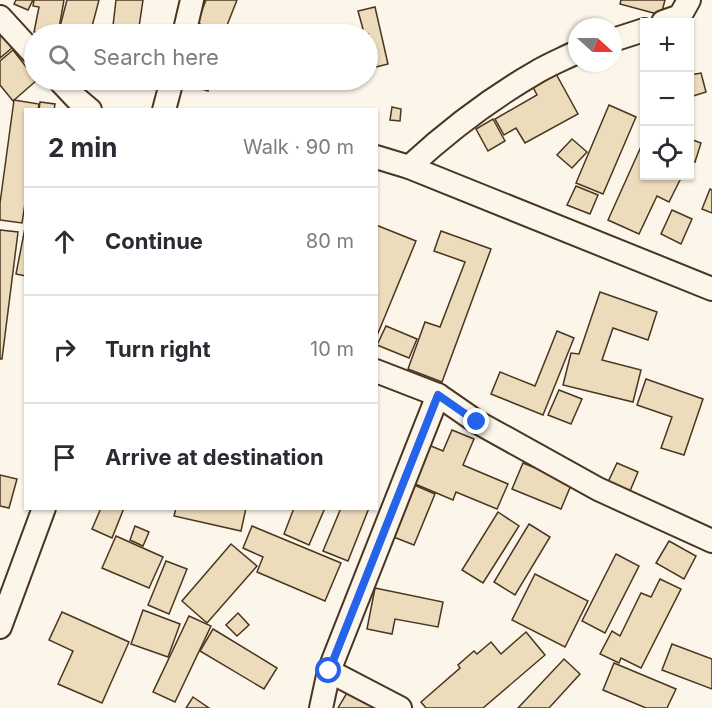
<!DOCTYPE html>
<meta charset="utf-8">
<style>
:root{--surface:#fff;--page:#f7f7f7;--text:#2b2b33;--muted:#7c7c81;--line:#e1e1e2}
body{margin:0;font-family:Inter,sans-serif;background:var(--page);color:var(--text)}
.controls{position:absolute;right:18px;top:18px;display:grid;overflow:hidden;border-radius:0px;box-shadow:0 2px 4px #0004}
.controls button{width:54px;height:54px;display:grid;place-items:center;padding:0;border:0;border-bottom:2px solid var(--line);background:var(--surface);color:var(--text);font:30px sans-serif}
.compass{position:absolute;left:568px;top:18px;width:54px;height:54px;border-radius:50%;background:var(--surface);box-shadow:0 2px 4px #0004;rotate:111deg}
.stop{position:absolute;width:18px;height:18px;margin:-14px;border:4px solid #2563eb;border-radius:50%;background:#fff}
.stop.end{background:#2563eb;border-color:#fff;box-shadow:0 2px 6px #0008}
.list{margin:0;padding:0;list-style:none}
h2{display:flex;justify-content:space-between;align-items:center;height:78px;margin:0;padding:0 24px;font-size:26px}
h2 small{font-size:20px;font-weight:400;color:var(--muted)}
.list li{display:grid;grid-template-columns:39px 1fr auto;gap:18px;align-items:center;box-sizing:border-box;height:108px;padding:0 24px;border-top:2px solid var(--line)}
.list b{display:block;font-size:22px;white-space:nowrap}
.list em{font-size:20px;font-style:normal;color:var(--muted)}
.icon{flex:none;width:33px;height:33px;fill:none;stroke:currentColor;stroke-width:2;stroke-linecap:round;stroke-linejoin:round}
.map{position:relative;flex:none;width:712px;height:708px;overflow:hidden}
.search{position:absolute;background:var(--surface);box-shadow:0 2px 4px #0004;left:24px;top:24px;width:354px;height:66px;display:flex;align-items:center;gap:15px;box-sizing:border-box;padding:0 21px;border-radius:33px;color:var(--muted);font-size:22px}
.panel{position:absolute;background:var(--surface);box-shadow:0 2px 4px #0004;left:24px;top:108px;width:354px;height:402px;border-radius:0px}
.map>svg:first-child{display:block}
</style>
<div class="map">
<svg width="712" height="708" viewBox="0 0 712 708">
<rect width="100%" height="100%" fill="#fbf6e9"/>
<!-- building -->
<g fill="#ecdcbc" stroke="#4a3520" stroke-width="1.5">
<path d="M16 0H33L28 10 14 4Z"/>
<path d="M34 0H64L58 34 34 32 39 7 33 6Z"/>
<path d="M67 0H99L90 34H58Z"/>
<path d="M116 0H143L138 34H112Z"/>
<path d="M206 0H237L224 33 197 23Z"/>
<path d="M621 0H665L661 15 620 4Z"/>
<path d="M375 7 388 64 372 68 368 50V34H356L355 31 363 29 358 11Z"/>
<path d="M2 35 12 48 0 58V36Z"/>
<path d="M13 50 34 77V80H37L13 101 0 85V61Z"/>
<path d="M555 72 578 114 525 143 516 128 504 135 495 119 537 95 532 85Z"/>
<path d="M701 73 706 92 690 97V75Z"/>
<path d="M187 80H211L208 91 186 84Z"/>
<path d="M14 100 39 104 38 110H26V197L22 223 0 220V203Z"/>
<path d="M40 102 55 104 54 110H39Z"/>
<path d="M609 105 636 117 603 194 576 183Z"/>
<path d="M392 107 401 109 400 121 390 120Z"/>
<path d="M493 119 505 141 488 151 476 129Z"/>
<path d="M572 139 587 152 572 168 557 155Z"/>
<path d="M690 139 701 143 695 162 690 160Z"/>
<path d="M644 140V176H682L669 202 657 196 639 234 608 220Z"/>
<path d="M576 186 598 195 590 214 567 205Z"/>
<path d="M710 189 712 190V213L702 209Z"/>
<path d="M672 210 692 219 681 244 661 234Z"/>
<path d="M376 225 416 241 376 338Z"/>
<path d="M25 228H26V276L16 274Z"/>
<path d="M0 230 18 232 2 359H0Z"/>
<path d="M441 231 491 249 442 382 408 369 425 322 440 327 465 262 434 251Z"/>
<path d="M600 292 657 312 648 340 613 328 602 360 641 370 633 402 563 385 571 353 579 354Z"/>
<path d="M386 326 417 339 409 358 377 345Z"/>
<path d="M557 331 574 338 543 415 491 394 500 372 535 386Z"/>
<path d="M646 379 703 399 684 455 661 448 672 417 637 405Z"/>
<path d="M559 390 582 399 571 424 548 415Z"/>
<path d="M452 430 474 439 463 465 508 484 497 509 456 492 453 500 408 481 424 443 443 451Z"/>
<path d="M523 463 572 483 561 509 512 489Z"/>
<path d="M617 463 638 472 630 491 608 482Z"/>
<path d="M0 475 17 479 9 508 0 506Z"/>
<path d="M412 484 435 494 414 545 391 536Z"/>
<path d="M101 508H124L112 538 92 529Z"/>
<path d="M176 508H246L241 531 174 516Z"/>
<path d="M294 508H325L309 545 284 534Z"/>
<path d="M341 508H369L348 561 323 551Z"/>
<path d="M498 512 519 526 483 583 462 570Z"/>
<path d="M529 524 550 537 515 595 494 582Z"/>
<path d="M135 526 149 532 143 546 130 540Z"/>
<path d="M252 526 341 563 325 601 257 572 263 557 243 548Z"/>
<path d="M116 536 163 557 149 588 102 568Z"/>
<path d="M669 541 696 556 684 579 656 563Z"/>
<path d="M231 544 257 566 207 623 182 601Z"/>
<path d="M616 554 639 566 605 633 582 621Z"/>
<path d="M166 561 187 569 169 614 148 605Z"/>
<path d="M535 574 588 601 565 647 512 620Z"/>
<path d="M660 579 681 589 641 668 621 658 619 663 600 654 612 631 620 636 641 593 651 597Z"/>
<path d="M375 588 443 602 438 627 395 619 392 634 367 629Z"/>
<path d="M143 610 180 624 168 657 131 644Z"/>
<path d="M62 612 129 642 102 703 58 684 73 651 49 640Z"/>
<path d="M238 613 249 625 237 636 226 625Z"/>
<path d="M189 616 211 626 175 702 153 692Z"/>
<path d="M213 629 277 668 264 689 200 651Z"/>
<path d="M526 632 545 655 483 708H426L421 702 460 668 458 665 474 651 477 654 491 642 501 654Z"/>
<path d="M672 644 712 659V689L662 670Z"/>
<path d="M564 659 580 674 549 708H518Z"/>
<path d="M614 663 676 689 667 708H646L603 690Z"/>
<path d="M348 691 377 708H338Z"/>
<path d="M193 697 209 708H186Z"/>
</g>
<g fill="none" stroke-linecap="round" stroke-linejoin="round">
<!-- minor casing -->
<g stroke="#4a3520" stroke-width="26">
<g id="minor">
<path d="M0 17 34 54"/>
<path d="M663 22 680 16 689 0"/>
<path d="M184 34 192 0"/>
<path d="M613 40 644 30"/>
<path d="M59 80 77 99 90 110"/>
<path d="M164 110 172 80"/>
<path d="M376 157 409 167 712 289"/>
<path d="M409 167C447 132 490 99 535 73 548 65 563 59 577 52"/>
<path d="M376 371 438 395 477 422 598 489 712 541"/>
<path d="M0 627 44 508"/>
<path d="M329 671 400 708"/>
<path d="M321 708 329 671 438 395"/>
</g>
</g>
<!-- minor -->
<use href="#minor" stroke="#fbf6e9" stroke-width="22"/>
</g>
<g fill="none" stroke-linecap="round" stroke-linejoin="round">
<!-- route -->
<path stroke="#2563eb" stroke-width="8" d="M329 671 438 395 477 422"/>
</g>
</svg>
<div class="controls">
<button>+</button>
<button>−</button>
<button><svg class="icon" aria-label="locate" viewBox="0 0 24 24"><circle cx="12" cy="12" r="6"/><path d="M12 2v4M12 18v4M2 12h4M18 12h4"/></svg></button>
</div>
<svg class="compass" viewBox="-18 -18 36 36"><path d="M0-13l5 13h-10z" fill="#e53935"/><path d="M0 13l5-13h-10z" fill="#7c7c81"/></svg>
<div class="stop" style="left:329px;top:671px"></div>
<div class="stop end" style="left:477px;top:422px"></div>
<div class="search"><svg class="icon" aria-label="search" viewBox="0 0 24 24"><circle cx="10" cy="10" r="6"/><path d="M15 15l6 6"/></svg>Search here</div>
<section class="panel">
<h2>2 min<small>Walk · 90 m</small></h2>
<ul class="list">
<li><svg class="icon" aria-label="ahead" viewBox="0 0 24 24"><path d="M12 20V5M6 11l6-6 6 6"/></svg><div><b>Continue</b></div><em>80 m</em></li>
<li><svg class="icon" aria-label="right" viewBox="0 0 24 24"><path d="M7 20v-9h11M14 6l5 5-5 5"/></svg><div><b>Turn right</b></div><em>10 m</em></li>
<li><svg class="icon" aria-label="arrive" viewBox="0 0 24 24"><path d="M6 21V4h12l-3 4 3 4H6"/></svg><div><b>Arrive at destination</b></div></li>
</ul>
</section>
</div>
